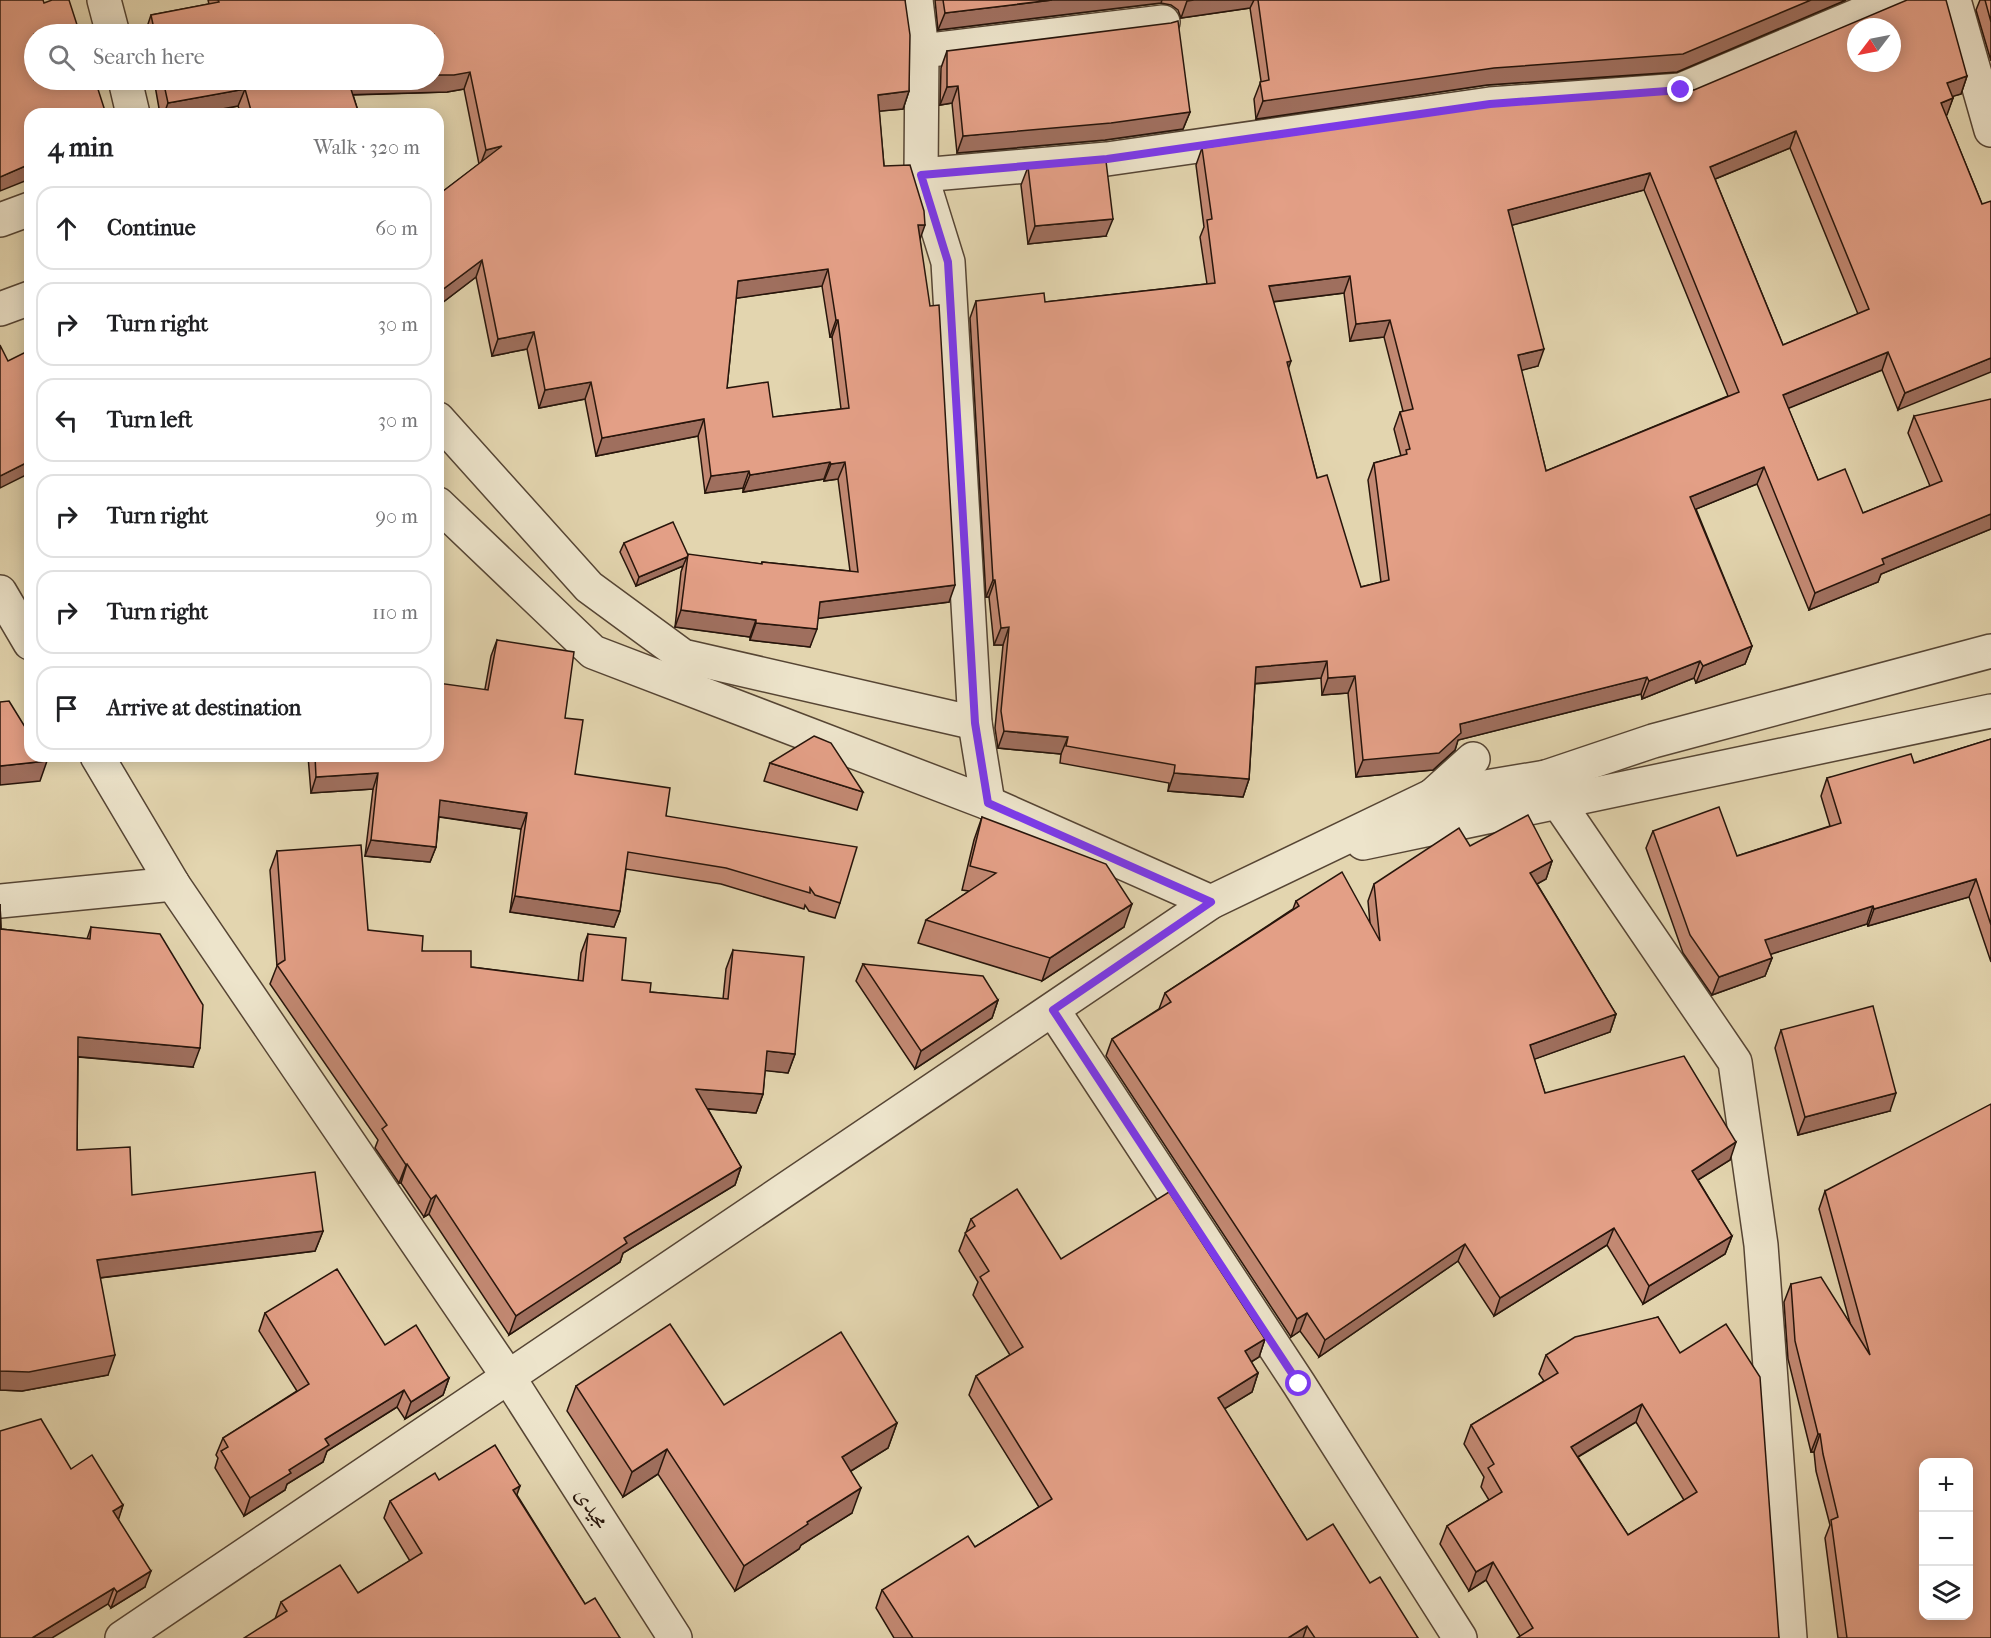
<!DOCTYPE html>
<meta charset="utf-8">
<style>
:root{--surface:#fff;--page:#f2f2f2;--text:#202124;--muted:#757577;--line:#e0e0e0}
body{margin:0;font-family:"IM FELL French Canon",Amiri,serif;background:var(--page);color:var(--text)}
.controls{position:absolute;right:18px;bottom:18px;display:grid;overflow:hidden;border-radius:12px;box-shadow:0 3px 15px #0003}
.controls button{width:54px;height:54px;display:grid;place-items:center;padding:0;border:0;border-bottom:2px solid var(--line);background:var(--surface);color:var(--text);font:30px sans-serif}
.compass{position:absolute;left:1847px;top:18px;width:54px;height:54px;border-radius:50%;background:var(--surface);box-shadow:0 3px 15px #0003;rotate:238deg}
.stop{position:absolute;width:18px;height:18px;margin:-14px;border:4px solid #7c3aed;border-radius:50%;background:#fff}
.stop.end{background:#7c3aed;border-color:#fff;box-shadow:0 2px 6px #0008}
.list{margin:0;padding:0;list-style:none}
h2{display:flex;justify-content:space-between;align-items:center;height:78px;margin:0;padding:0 24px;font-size:26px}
h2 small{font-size:20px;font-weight:400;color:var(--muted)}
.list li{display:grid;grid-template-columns:39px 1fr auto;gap:18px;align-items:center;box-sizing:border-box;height:84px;margin:0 12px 12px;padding:0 12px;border:2px solid var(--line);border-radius:18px}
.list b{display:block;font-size:22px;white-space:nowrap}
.list em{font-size:20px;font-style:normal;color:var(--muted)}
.icon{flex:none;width:33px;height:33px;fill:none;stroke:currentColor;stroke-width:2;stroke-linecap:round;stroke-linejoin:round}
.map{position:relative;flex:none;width:1991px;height:1638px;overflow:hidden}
.search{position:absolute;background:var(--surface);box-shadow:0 3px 15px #0003;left:24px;top:24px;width:420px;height:66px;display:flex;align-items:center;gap:15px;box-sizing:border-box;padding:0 21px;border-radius:33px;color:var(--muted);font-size:22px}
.panel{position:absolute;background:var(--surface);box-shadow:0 3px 15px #0003;left:24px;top:108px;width:420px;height:654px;border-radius:18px}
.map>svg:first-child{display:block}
</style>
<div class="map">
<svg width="1991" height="1638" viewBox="0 0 1991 1638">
<rect width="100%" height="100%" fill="#e3d5af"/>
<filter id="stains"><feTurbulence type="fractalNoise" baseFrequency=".00333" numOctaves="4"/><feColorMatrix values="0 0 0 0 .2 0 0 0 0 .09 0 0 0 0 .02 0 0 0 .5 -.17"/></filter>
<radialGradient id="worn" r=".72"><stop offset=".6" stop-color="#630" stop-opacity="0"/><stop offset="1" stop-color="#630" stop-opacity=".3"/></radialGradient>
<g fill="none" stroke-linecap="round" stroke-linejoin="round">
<!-- minor casing -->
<g stroke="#564534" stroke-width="36">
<g id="minor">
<path d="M104 0 113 34"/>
<path d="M916 0 922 51 921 175 948 262 975 723 988 803"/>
<path d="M1954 0 1991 130"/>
<path d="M922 51 1163 22"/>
<path d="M125 80 133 114"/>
<path d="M921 175 1107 159 1490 104 1681 90 1894 0"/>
<path d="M0 220 30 209"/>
<path d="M0 309 30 298"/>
<path d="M438 419 589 587 683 656 975 723"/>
<path d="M438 504 593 652 988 803 1211 902"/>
<path d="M0 592 30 643"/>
<path d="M97 756 173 884 509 1378 675 1638"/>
<path d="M1546 777 1558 802 1735 1062 1761 1245 1790 1638"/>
<path d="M1432 796 1473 759"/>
<path d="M1363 843 1991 711"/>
<path d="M0 901 173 884"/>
<path d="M1053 1010 1299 1384 1460 1638"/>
<path d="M122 1638 1211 902 1432 796 1546 777 1653 741 1991 651"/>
</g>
</g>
<!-- minor -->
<use href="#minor" stroke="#ede4cb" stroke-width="33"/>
</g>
<!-- wall -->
<g fill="#c38973" stroke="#27150b" stroke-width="1.5" fill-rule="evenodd">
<path d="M208 0H905L909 91 903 109 879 111 884 166 920 239 949 602 818 618 810 647 750 640V637L675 627 681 572 683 566 636 586 620 552 624 543 688 555 761 564 762 562 850 571 838 479 824 481V479L743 492V488L705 493 698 436 596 456 585 399 539 408 527 349 492 356 476 277 438 306V195L479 164 464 89 447 92 353 95 359 114H241L238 106 195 114H160L154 80H434V34H145V33L151 15 209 4ZM822 286 830 337H832L841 409 773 417 727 388 736 298Z"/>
<path d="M935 0H1846L1677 72 1487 85 1256 119 1254 99 1261 81 1250 8 1181 18 1178 10 1171 5 1161 3 938 30Z"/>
<path d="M1980 0H1991V61L1976 10Z"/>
<path d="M947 51 1190 112 1183 129 1105 140 957 153 952 103 940 105 941 68Z"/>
<path d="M1967 76 1961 94 1952 96 1953 98 1946 116 1982 204 1898 410 1882 370 1788 408 1818 480 1863 513 1930 486 1908 433 1914 416 1991 529 1881 574 1878 582 1809 610 1757 484 1696 509 1752 646 1745 664 1696 683 1694 678 1642 699 1641 694 1458 740 1455 750 1433 770 1356 777 1348 693 1322 695 1321 678 1255 684 1249 779 1243 797 1168 791 1169 783 1060 763 1061 754 998 748 995 728 1003 645H994L989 597H986L970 318 976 301 1045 302 1207 284 1200 237 1204 227 1196 165 1202 148 1694 90ZM1790 148 1858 314 1783 345 1715 179ZM1644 190 1728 396 1546 471 1521 370 1538 366 1512 225ZM1344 293 1350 341 1384 337 1403 411 1400 412 1394 429 1401 456 1374 463 1368 480 1381 582 1361 587 1317 478 1288 369 1273 302Z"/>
<path d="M1028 167 1106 236 1028 244 1021 185Z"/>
<path d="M497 640 565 718 575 774 666 816 840 903 835 918 809 911 805 905 804 909 721 884 626 869 620 911 614 927 510 912 521 829 439 817 436 847 430 862 365 856 373 789 311 793 308 756H438L485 689 491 656Z"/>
<path d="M1991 739V962L1969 897 1868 926 1867 924 1770 954 1772 958 1765 976 1712 995 1683 953 1646 848 1653 831 1737 856 1830 826 1821 796 1827 778 1914 763Z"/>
<path d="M770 763 863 792 857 810 764 781Z"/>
<path d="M982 817 1124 927 1042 981 918 943 926 920 969 891 962 890 974 840Z"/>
<path d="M1470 846 1552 861 1546 879 1537 884 1616 1014 1610 1032 1534 1059 1545 1093 1730 1160 1698 1180 1732 1236 1725 1254 1643 1304 1607 1245 1494 1316 1458 1261 1319 1357 1300 1331 1291 1337 1106 1056 1112 1039 1159 1009 1165 993 1293 909 1296 901 1370 923 1368 901 1374 884Z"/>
<path d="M277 851 368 930 422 951 471 967 578 981 581 953 588 934 622 980 650 992 723 999 726 969 733 950 795 1054 788 1073 765 1070 763 1094 756 1113 708 1109 741 1167 735 1185 623 1253 620 1262 509 1335 429 1214 424 1217 401 1183H399L375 1148 378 1140 270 984 277 966 270 870Z"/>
<path d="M0 904 1 929 87 939 91 927 193 1067 78 1057 77 1150 132 1195 323 1231 315 1251 100 1278 108 1375 22 1391 0 1390Z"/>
<path d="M863 964 998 1000 992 1018 915 1069 856 981Z"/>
<path d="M1781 1030 1890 1111 1798 1135 1775 1048Z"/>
<path d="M1825 1191 1991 1638H1838L1825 1538 1830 1525 1816 1471 1814 1452H1811L1788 1359 1784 1302 1791 1284 1850 1323 1819 1209Z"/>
<path d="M971 1219 1061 1259 1265 1339 1259 1357 1251 1362 1258 1373 1252 1392 1224 1409 1307 1540 1370 1583 1418 1638H894L876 1608 882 1590 975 1547 1039 1507 969 1395 976 1376 1010 1355 973 1295 978 1282 959 1251Z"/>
<path d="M265 1313 385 1345 449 1378 443 1395 405 1419 397 1407 327 1451 323 1462 287 1484 285 1490 244 1516 215 1468 218 1458 216 1455 223 1438 297 1391 259 1331Z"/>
<path d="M1658 1317 1779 1638 1520 1636 1486 1580 1469 1591 1440 1544 1447 1526 1489 1500 1481 1487 1484 1477 1464 1444 1471 1425 1544 1381 1539 1374 1546 1355ZM1636 1422 1684 1500 1628 1535 1578 1457Z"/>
<path d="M576 1386 724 1405 897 1423 888 1448 851 1471 852 1513 801 1545 799 1549 735 1591 658 1474 623 1497 567 1411Z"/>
<path d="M71 1469 123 1505 118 1519 145 1587 111 1608 108 1604Z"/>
<path d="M439 1480 517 1495 585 1604 620 1638 275 1619 281 1602 358 1593 410 1561 384 1518 390 1501Z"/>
</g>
<!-- shaded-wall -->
<g fill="#9f6f5e" stroke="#27150b" stroke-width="1.5">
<path d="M1052 0H1162L1161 3 938 30 945 13Z"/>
<path d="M1194 0H1254L1250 8 1181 18 1187 1Z"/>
<path d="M1811 0H1846L1677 72 1487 85 1256 119 1263 101Z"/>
<path d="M470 72 464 89 447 92 341 95 347 80H434V75Z"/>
<path d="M1967 76 1961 94 1941 100 1947 83Z"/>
<path d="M958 86 952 103 940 105 947 87Z"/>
<path d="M245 89 238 106 195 114H164L168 103Z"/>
<path d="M909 91 903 109 871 112 878 95Z"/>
<path d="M1953 98 1947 115 1934 120 1941 103Z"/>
<path d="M1190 112 1183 129 1105 140 957 153 963 136Z"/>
<path d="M1796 131 1790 148 1703 184 1710 167Z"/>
<path d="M502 146 479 168 486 150Z"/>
<path d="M30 164V179L0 191V177Z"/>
<path d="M1650 173 1644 190 1502 228 1508 210Z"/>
<path d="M1113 219 1106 236 1028 244 1035 226Z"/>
<path d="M918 225H925L919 242Z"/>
<path d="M482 260 476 277 438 306V293Z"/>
<path d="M828 269 822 286 731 299 738 281Z"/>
<path d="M1350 276 1344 293 1262 303 1269 286Z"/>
<path d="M836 320H838L832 337H830Z"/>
<path d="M1390 320 1384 337 1350 341 1356 324Z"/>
<path d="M534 332 527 349 492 356 498 339Z"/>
<path d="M1544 349 1538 366 1512 373 1518 355Z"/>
<path d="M1888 352 1882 370 1777 413 1783 395Z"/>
<path d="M1991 358V372L1898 410 1905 393Z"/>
<path d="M1291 361 1285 378 1287 362Z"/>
<path d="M591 382 585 399 539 408 545 390Z"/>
<path d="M704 419 698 436 596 456 602 438Z"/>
<path d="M30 461V473L0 488V476Z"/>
<path d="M830 462 824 479 743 492 750 475Z"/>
<path d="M845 462 838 479 824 481 831 464Z"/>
<path d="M1764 467 1757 484 1684 514 1690 497Z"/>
<path d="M749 471 743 488 705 493 711 476Z"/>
<path d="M1991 514V529L1881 574 1878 582 1809 610 1815 593 1882 559Z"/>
<path d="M687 557 683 566 636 586 639 577Z"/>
<path d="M993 580H995L989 597H986Z"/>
<path d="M955 585 949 602 813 619 820 602Z"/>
<path d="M681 610 756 620 750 637 675 627Z"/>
<path d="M756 623 817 629 810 647 750 640Z"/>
<path d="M1009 627 1003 645H994L1001 628Z"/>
<path d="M1752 646 1745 664 1696 683 1703 666Z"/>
<path d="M1327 661 1321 678 1249 684 1256 667Z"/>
<path d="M1700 661 1694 678 1642 699 1649 681Z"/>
<path d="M1355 676 1348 693 1322 695 1328 678Z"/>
<path d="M1647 677 1641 694 1458 740 1455 750 1433 770 1356 777 1363 760 1460 724Z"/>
<path d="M1004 731 1068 737 1061 754 998 748Z"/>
<path d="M172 756H218L171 760Z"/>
<path d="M47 761 40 781 0 785V766Z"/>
<path d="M378 773 373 789 311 793 316 777Z"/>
<path d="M1174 773 1249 779 1243 797 1168 791Z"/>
<path d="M440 800 527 813 521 829 434 816Z"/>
<path d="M371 840 436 847 430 862 365 856Z"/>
<path d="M1552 861 1546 879 1524 891 1530 873Z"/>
<path d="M1976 879 1969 897 1868 926 1874 909Z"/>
<path d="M515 896 620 911 614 927 510 912Z"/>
<path d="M1132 904 1124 927 1042 981 1050 958Z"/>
<path d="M1873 906 1867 924 1759 958 1765 940Z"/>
<path d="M1772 958 1765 976 1712 995 1719 977Z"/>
<path d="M998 1000 992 1018 915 1069 921 1051Z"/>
<path d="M1616 1014 1610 1032 1524 1063 1530 1045Z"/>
<path d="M78 1037 200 1048 193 1067 71 1056Z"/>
<path d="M767 1051 795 1054 788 1073 760 1070Z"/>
<path d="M696 1089 763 1094 756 1113 689 1107Z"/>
<path d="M1896 1093 1890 1111 1798 1135 1805 1117Z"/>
<path d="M1736 1142 1730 1160 1685 1188 1692 1171Z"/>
<path d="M407 1164 401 1183H399L406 1165Z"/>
<path d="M741 1167 735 1185 623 1253 620 1262 509 1335 516 1316 624 1238Z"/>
<path d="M436 1195 429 1214 424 1217 431 1199Z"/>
<path d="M1614 1228 1607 1245 1494 1316 1500 1298Z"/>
<path d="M323 1231 315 1251 90 1279 97 1260Z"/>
<path d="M1732 1236 1725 1254 1643 1304 1649 1286Z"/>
<path d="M1465 1244 1458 1261 1319 1357 1325 1340Z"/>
<path d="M1307 1313 1300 1331 1291 1337 1297 1319Z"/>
<path d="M1265 1339 1259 1357 1238 1370 1245 1351Z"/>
<path d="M115 1355 108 1375 22 1391 0 1390V1371Z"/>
<path d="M1258 1373 1252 1392 1211 1417 1218 1398Z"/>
<path d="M449 1378 443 1395 405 1419 411 1402Z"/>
<path d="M404 1390 397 1407 327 1451 323 1462 287 1484 285 1490 244 1516 250 1498 289 1470 325 1439Z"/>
<path d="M1642 1404 1636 1422 1564 1465 1571 1447Z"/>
<path d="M897 1423 888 1448 833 1482 842 1457Z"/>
<path d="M1818 1434H1820L1814 1452H1811Z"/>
<path d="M667 1449 658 1474 623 1497 632 1472Z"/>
<path d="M520 1486 514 1503 513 1490Z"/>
<path d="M861 1488 852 1513 801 1545 799 1549 735 1591 744 1566 807 1522Z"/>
<path d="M123 1505 118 1521 113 1511Z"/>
<path d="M1493 1562 1486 1580 1469 1591 1476 1572Z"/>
<path d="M151 1571 145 1587 111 1608 117 1592Z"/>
<path d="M114 1588 108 1604 52 1638H32Z"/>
<path d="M1307 1626 1303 1638H1288Z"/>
</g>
<!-- building -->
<g fill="#e39f86" stroke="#27150b" stroke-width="1.5" fill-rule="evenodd">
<path d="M0 0H43L44 3 52 0H69L80 34H34V80H95L106 114H30V164L0 177Z"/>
<path d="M218 0H905L910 35 909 91 878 95 884 166 910 165 924 211 925 225H918L930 306 939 305 955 585 820 602 817 629 756 623V620L681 610 688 554 762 564V562L858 572 845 462 831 464 830 462 750 475 749 471 711 476 704 419 602 438 591 382 545 390 534 332 498 339 482 260 438 293V195L502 146 486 150 470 72 454 75H434V34H155L151 15 219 2ZM828 269 836 320H838L849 408 773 417 768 382 727 388 738 281Z"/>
<path d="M943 0H1052L945 13Z"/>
<path d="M1258 0H1811L1683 54 1494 68 1263 101 1260 82 1269 80Z"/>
<path d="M1907 0H1946L1967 76 1947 83 1953 98 1941 103 1982 204 1991 201V358L1905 393 1888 352 1783 395 1818 480 1845 469 1863 513 1942 481 1914 416 1991 399V514L1882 559 1884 564 1815 593 1764 467 1690 497 1752 646 1703 666 1700 661 1649 681 1647 677 1460 724 1461 733 1439 753 1363 760 1355 676 1328 678 1327 661 1256 667 1249 779 1174 773 1175 765 1066 746 1068 737 1004 731 1001 711 1009 627 1001 628 995 580H993L976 301 1044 293 1045 302 1215 283 1207 220 1212 219 1202 148 1498 105 1694 90ZM1856 27H1892V63H1856ZM1796 131 1869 309 1783 345 1710 167ZM1650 173 1739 392 1546 471 1518 355 1544 349 1508 210ZM1350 276 1356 324 1390 320 1413 409 1400 412 1410 449 1406 450 1407 454 1374 463 1389 580 1361 587 1327 475 1317 478 1287 362 1291 361 1269 286Z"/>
<path d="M1985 0H1991V22Z"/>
<path d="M1178 21 1190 112 1111 123 963 136 958 86 947 87V51L1171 23Z"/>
<path d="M163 80H348L359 114H252L245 89 168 103Z"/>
<path d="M1106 161 1113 219 1035 226 1028 167Z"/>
<path d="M0 345 8 361 30 350V461L0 476Z"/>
<path d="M673 522 688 555 687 557 639 577 624 543Z"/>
<path d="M497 640 574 652 565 718 583 720 575 774 670 788 666 816 857 847 840 903 815 895 810 888V893L726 868 628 852 620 911 515 896 527 813 440 800 436 847 371 840 378 773 316 777 315 756H438V683L488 690Z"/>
<path d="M9 701 30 735V756H43L47 761 0 766V702Z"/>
<path d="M814 736 831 743 863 792 770 763Z"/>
<path d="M1991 739V925L1976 879 1874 909 1873 906 1765 940 1772 958 1719 977 1690 935 1653 831 1719 807 1737 856 1841 823 1827 778 1911 754 1914 763Z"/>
<path d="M1528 815 1552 861 1530 873 1616 1014 1530 1045 1545 1093 1684 1056 1736 1142 1692 1171 1732 1236 1649 1286 1614 1228 1500 1298 1465 1244 1325 1340 1307 1313 1297 1319 1112 1039 1171 1002 1165 993 1299 906 1296 901 1342 872 1380 941 1374 884 1459 828 1470 846Z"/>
<path d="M982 817 1106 864 1132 904 1050 958 926 920 996 873 970 866Z"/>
<path d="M361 845 368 930 423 936 422 951H471V967L583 981 588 934 626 938 622 980 651 983 650 992 728 999 733 950 804 957 795 1054 767 1051 763 1094 696 1089 741 1167 624 1238 627 1243 516 1316 436 1195 431 1199 407 1164 406 1165 382 1129 387 1125 277 965 285 960 277 851Z"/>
<path d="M0 904 1 929 90 939 91 927 160 934 203 1005 200 1048 78 1037 77 1150 130 1147 132 1195 315 1172 323 1231 97 1260 115 1355 29 1372 0 1371Z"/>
<path d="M863 964 983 976 998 1000 921 1051Z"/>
<path d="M1873 1006 1896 1093 1805 1117 1781 1030Z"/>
<path d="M1991 1104V1638H1847L1831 1520 1838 1517 1823 1454 1820 1434H1818L1795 1341 1791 1284 1821 1277 1870 1355 1825 1191ZM1923 1462H1968V1616H1923Z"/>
<path d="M1017 1189 1061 1259 1169 1192 1265 1339 1245 1351 1258 1373 1218 1398 1307 1540 1333 1524 1370 1583 1380 1577 1418 1638H1315L1307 1626 1288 1638H913L882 1590 968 1536 975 1547 1052 1499 976 1376 1023 1347 980 1277 989 1271 965 1233 975 1226 971 1219Z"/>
<path d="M337 1269 385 1345 416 1325 449 1378 411 1402 404 1390 325 1439 329 1445 289 1470 291 1473 250 1498 221 1451 228 1447 223 1438 309 1384 265 1313Z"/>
<path d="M1658 1317 1680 1353 1726 1324 1760 1377 1779 1638H1517L1533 1628 1493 1562 1476 1572 1447 1526 1502 1492 1488 1468 1494 1464 1471 1425 1558 1373 1546 1355 1575 1337ZM1642 1404 1697 1492 1628 1535 1571 1447Z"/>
<path d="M670 1324 724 1405 841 1332 897 1423 842 1457 861 1488 807 1522 808 1524 744 1566 667 1449 632 1472 576 1386Z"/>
<path d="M41 1419 71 1469 92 1455 123 1505 113 1511 151 1571 117 1592 114 1588 32 1638H0V1431Z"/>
<path d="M495 1445 520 1486 513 1490 585 1604 595 1598 620 1638H244L287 1611 281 1602 340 1565 358 1593 422 1553 390 1501 435 1473 439 1480Z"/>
</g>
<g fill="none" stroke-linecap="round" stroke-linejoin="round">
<!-- route -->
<path stroke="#7c3aed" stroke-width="8" d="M1299 1384 1053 1010 1211 902 988 803 975 723 948 262 921 175 1107 159 1490 104 1681 90"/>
</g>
<g text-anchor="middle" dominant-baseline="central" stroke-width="6" stroke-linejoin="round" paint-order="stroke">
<!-- street labels -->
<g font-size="21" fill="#27150b" stroke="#ede4cb">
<text transform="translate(592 1508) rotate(57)">مجیدی</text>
</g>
</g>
<rect width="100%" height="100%" filter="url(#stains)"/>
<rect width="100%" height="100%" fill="url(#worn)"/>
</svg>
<div class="controls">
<button>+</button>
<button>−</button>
<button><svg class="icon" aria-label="layers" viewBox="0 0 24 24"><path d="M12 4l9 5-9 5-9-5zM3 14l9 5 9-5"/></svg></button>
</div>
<svg class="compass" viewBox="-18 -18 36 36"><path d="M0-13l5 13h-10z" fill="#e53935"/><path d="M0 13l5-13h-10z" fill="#757577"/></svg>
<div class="stop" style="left:1299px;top:1384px"></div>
<div class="stop end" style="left:1681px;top:90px"></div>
<div class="search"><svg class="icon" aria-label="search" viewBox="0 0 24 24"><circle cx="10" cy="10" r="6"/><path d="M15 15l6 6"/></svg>Search here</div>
<section class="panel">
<h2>4 min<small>Walk · 320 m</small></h2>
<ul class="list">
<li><svg class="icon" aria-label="ahead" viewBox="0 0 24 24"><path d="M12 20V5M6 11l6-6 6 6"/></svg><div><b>Continue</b></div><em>60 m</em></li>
<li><svg class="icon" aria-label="right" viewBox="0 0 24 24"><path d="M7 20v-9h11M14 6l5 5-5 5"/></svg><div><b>Turn right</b></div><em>30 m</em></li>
<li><svg class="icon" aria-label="left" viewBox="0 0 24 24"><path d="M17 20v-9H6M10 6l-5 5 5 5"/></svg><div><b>Turn left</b></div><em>30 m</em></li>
<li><svg class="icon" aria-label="right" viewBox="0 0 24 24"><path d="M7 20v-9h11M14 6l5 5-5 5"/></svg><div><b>Turn right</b></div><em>90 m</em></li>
<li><svg class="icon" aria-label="right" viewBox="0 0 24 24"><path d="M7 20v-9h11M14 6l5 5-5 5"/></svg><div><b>Turn right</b></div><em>110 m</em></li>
<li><svg class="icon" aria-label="arrive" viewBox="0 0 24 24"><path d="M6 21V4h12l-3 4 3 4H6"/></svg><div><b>Arrive at destination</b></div></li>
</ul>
</section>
</div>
